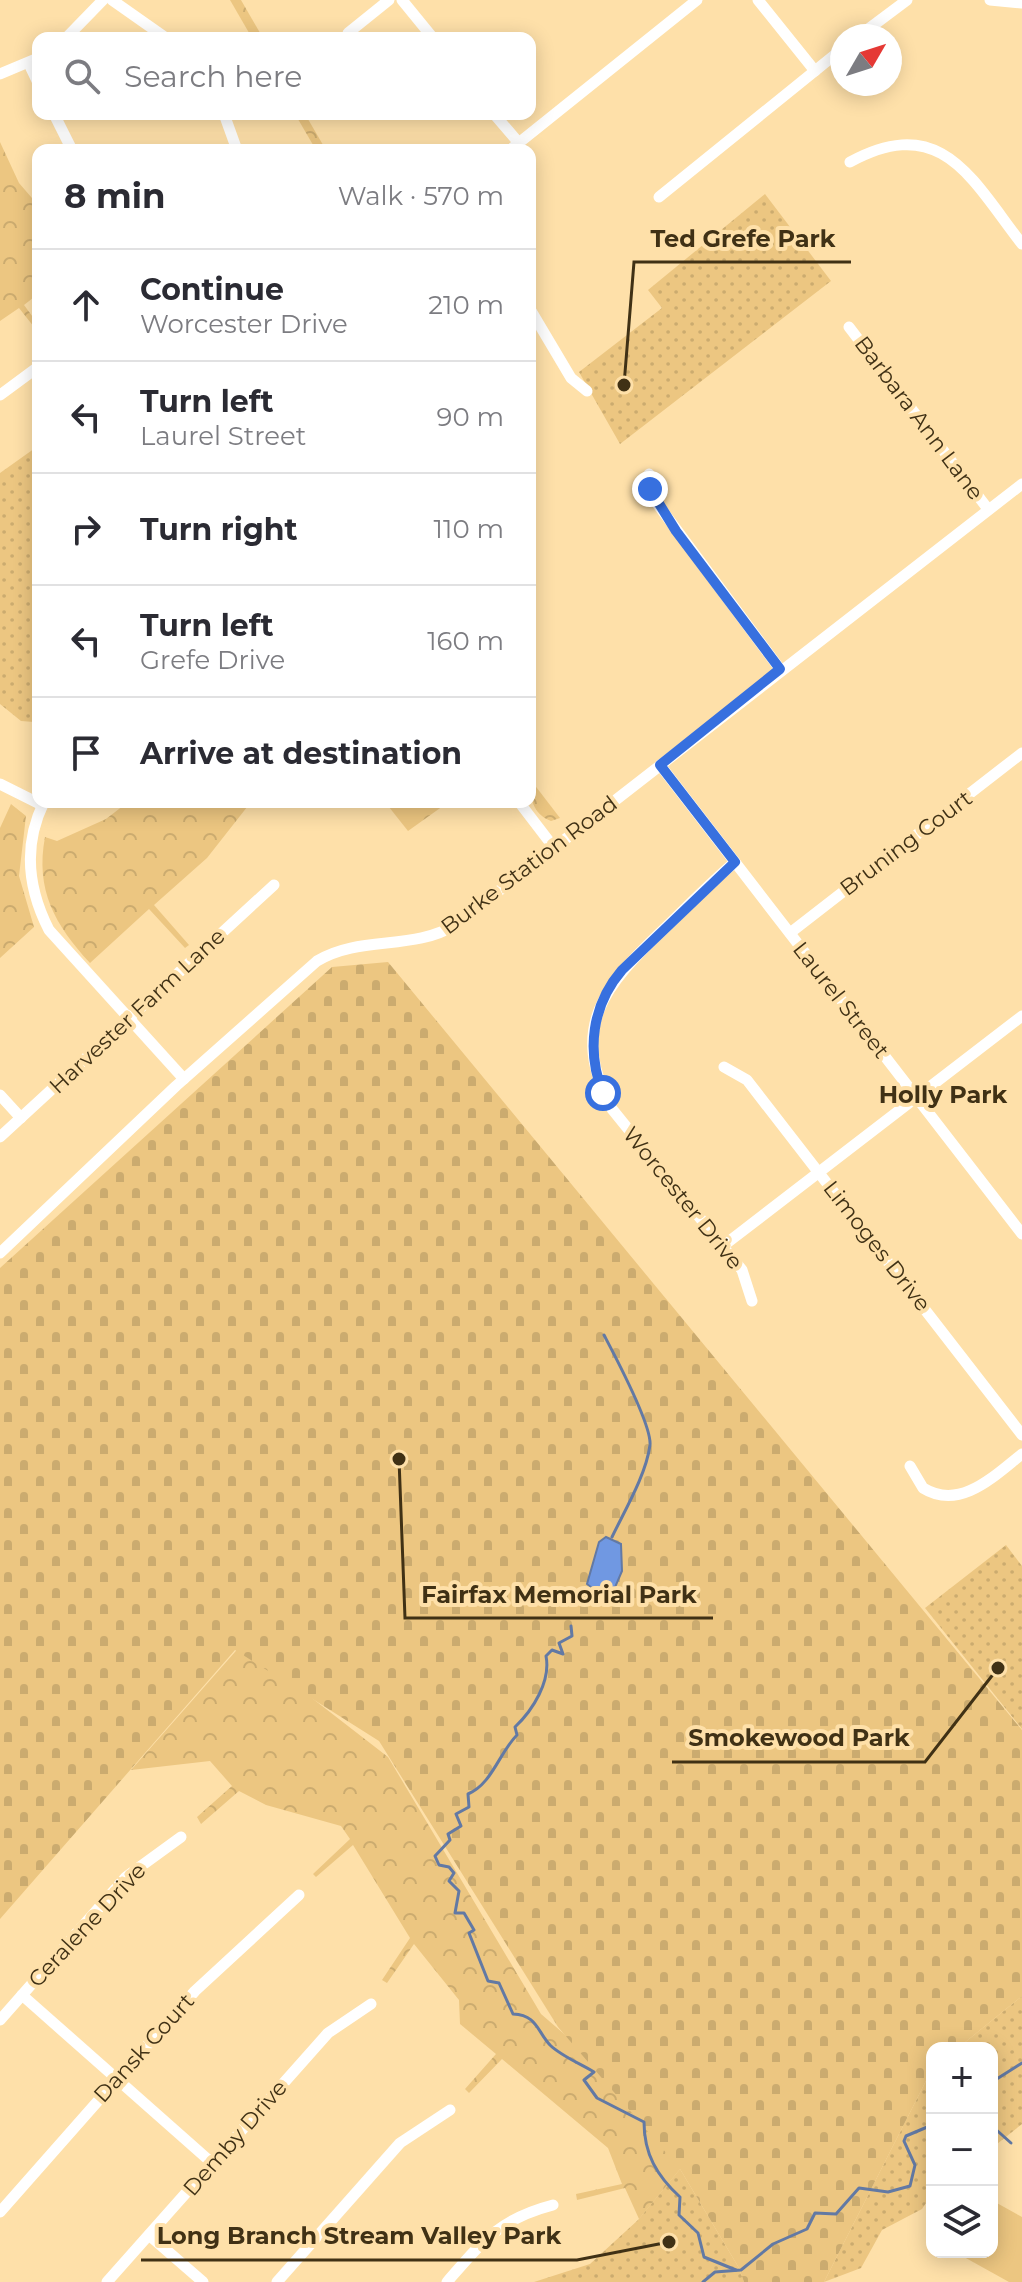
<!DOCTYPE html>
<meta charset="utf-8">
<style>
:root{--surface:#fff;--page:#f7f7f7;--text:#2b2b33;--muted:#7c7c81;--line:#e1e1e2}
body{margin:0;font-family:Montserrat,sans-serif;background:var(--page);color:var(--text)}
.controls{position:absolute;right:24px;bottom:24px;display:grid;overflow:hidden;border-radius:16px;box-shadow:0 4px 20px #0003}
.controls button{width:72px;height:72px;display:grid;place-items:center;padding:0;border:0;border-bottom:2px solid var(--line);background:var(--surface);color:var(--text);font:40px sans-serif}
.compass{position:absolute;left:830px;top:24px;width:72px;height:72px;border-radius:50%;background:var(--surface);box-shadow:0 4px 20px #0003;rotate:51deg}
.stop{position:absolute;width:24px;height:24px;margin:-18px;border:6px solid #3770df;border-radius:50%;background:#fff}
.stop.end{background:#3770df;border-color:#fff;box-shadow:0 2px 8px #0008}
.list{margin:0;padding:0;list-style:none}
h2{display:flex;justify-content:space-between;align-items:center;height:104px;margin:0;padding:0 32px;font-size:34px}
h2 small{font-size:26px;font-weight:400;color:var(--muted)}
.list li{display:grid;grid-template-columns:52px 1fr auto;gap:24px;align-items:center;box-sizing:border-box;height:112px;padding:0 32px;border-top:2px solid var(--line)}
.list b{display:block;font-size:30px;white-space:nowrap}
.list p{margin:0;font-size:26px;white-space:nowrap;color:var(--muted)}
.list em{font-size:26px;font-style:normal;color:var(--muted)}
.icon{flex:none;width:44px;height:44px;fill:none;stroke:currentColor;stroke-width:2;stroke-linecap:round;stroke-linejoin:round}
.map{position:relative;flex:none;width:1022px;height:2282px;overflow:hidden}
.search{position:absolute;background:var(--surface);box-shadow:0 4px 20px #0003;left:32px;top:32px;width:504px;height:88px;display:flex;align-items:center;gap:20px;box-sizing:border-box;padding:0 28px;border-radius:16px;color:var(--muted);font-size:30px}
.panel{position:absolute;background:var(--surface);box-shadow:0 4px 20px #0003;left:32px;top:144px;width:504px;height:664px;border-radius:16px}
.map>svg:first-child{display:block}
</style>
<div class="map">
<svg width="1022" height="2282" viewBox="0 0 1022 2282">
<defs>
<pattern id="green-dots" width="8" height="8" patternUnits="userSpaceOnUse" patternTransform="scale(2)"><rect width="8" height="8" fill="#ecc681"/><path d="M2 2h.1M6 6h.1" fill="none" stroke="#cbab6f" stroke-width="1.8" stroke-linecap="round"/></pattern>
<pattern id="forest-crowns" width="20" height="18" patternUnits="userSpaceOnUse" patternTransform="scale(2)"><rect width="20" height="18" fill="#ecc681"/><path d="M2 6a3 3 0 1 1 6 0M12 15a3 3 0 1 1 6 0" fill="none" stroke="#cbab6f"/></pattern>
<pattern id="cemetery-stones" width="16" height="16" patternUnits="userSpaceOnUse" patternTransform="scale(2)"><rect width="16" height="16" fill="#ecc681"/><path d="M2 7V4a2 2 0 0 1 4 0v3zM10 15v-3a2 2 0 0 1 4 0v3z" fill="#cbab6f"/></pattern>
</defs>
<rect width="100%" height="100%" fill="#fee0a9"/>
<!-- green -->
<g fill="url(#green-dots)">
<path d="M765 194 831 281 620 444 579 372 662 308 648 290Z"/>
<path d="M38 446V727L34 722 21 721 0 704V473Z"/>
<path d="M1006 1545 1022 1566V1729L925 1608Z"/>
<path d="M1022 1996V2124L992 2148V2048H958Z"/>
<path d="M932 2069V2194L922 2209 882 2230 861 2268 824 2282Z"/>
<path d="M680 2169 739 2268 744 2282H534L590 2264 638 2220Z"/>
</g>
<!-- forest -->
<g fill="url(#forest-crowns)">
<path d="M230 0H241L263 38H252Z"/>
<path d="M295 114H305L326 150H316Z"/>
<path d="M0 142 19 183 38 205V294L24 305 38 324V332L19 308 0 321Z"/>
<path d="M530 779 560 818 551 821C532 814 530 797 530 779Z"/>
<path d="M128 802H251L207 858 154 905 189 945 185 948 149 909 90 963C55 925 35 890 45 837L57 841 106 819Z"/>
<path d="M385 802H440L443 806 408 831Z"/>
<path d="M11 804 26 816 19 876 34 927 0 958V828Z"/>
<path d="M242 1644 388 1757 541 2014 657 2114 681 2168 639 2219 625 2188 577 2200 576 2194 622 2184 608 2148 502 2059 469 2093 465 2089 496 2054 460 2024 459 2000 414 1944 387 1983 382 1980 410 1938 353 1845 316 1877 313 1874 350 1839 341 1826 266 1805 239 1791 201 1824 197 1817 232 1786 210 1761 131 1770Z"/>
</g>
<!-- cemetery -->
<path fill="url(#cemetery-stones)" d="M388 962 1022 1730V1996L958 2048H932V2069L824 2282H744L739 2268 680 2169 558 2027 379 1741 235 1650 0 1919V1268L332 967Z"/>
<!-- pitch -->
<path fill="#ecc681" d="M995 2202 1022 2217V2282H1009L964 2257 967 2252H992Z"/>
<!-- water -->
<path fill="#7098e2" stroke="#6279a4" stroke-width="2" d="M606 1537 621 1544 622 1571 613 1592 602 1596 587 1584 599 1542Z"/>
<g fill="none" stroke-linecap="round" stroke-linejoin="round">
<!-- stream -->
<g stroke="#6279a4" stroke-width="3">
<path d="M604 1335C615 1356 652 1425 650 1445 646 1475 625 1510 612 1537"/>
<path d="M584 1602 590 1590"/>
<path d="M571 1626 572 1636 559 1643 563 1654 552 1650 546 1656C551 1681 533 1710 515 1727L517 1735C499 1753 492 1784 468 1794L469 1807 456 1814 461 1826 448 1834 450 1840 435 1856 439 1865 449 1867 454 1873 449 1881 459 1891 455 1913H464L474 1930 469 1933 488 1981 499 1983 513 2014C537 2015 537 2031 550 2045 561 2056 581 2064 594 2072L584 2080 597 2098 644 2122C644 2154 657 2176 680 2197L679 2215 698 2233 704 2257 736 2270"/>
<path d="M992 2082 1022 2063"/>
<path d="M992 2126 1011 2143"/>
<path d="M703 2282 715 2272 741 2270 773 2244 807 2229 815 2213 836 2214 859 2188 888 2192 910 2186 915 2165 904 2141 906 2136 932 2125"/>
</g>
<!-- minor -->
<g stroke="#fff" stroke-width="11">
<path d="M112 0 166 38"/>
<path d="M402 0 433 38"/>
<path d="M758 0 815 71"/>
<path d="M990 0 1022 3"/>
<path d="M348 33 389 0"/>
<path d="M859 36 907 0"/>
<path d="M66 38 103 0"/>
<path d="M29 64 38 83"/>
<path d="M0 74 38 58"/>
<path d="M54 114 72 150"/>
<path d="M224 114 237 150"/>
<path d="M494 114 519 143"/>
<path d="M510 150 697 0"/>
<path d="M850 162C942 112 972 180 1022 244"/>
<path d="M659 197 842 49"/>
<path d="M530 309 571 378 587 391"/>
<path d="M849 327 988 509"/>
<path d="M0 395 38 367"/>
<path d="M649 474 656 502 780 669"/>
<path d="M660 765 1022 1234"/>
<path d="M0 784 42 805"/>
<path d="M44 802C23 845 28 889 49 930L184 1079"/>
<path d="M519 802 555 849"/>
<path d="M735 862C710 883 687 907 664 929 605 985 568 1027 612 1109L742 1270 752 1301"/>
<path d="M790 933 1022 753"/>
<path d="M724 1067 747 1080 1022 1435"/>
<path d="M0 1095 21 1118"/>
<path d="M0 1137 274 885"/>
<path d="M723 1246 1022 1016"/>
<path d="M0 1253 176 1086 317 961C360 935 413 951 455 925L1022 484"/>
<path d="M910 1466 923 1488C960 1511 994 1476 1022 1454"/>
<path d="M22 1995 212 2163"/>
<path d="M0 2020 126 1877 181 1837"/>
<path d="M0 2212 195 1991 299 1895"/>
<path d="M149 2235 203 2282"/>
<path d="M107 2282 328 2033 371 2004"/>
<path d="M277 2282 400 2143 450 2110"/>
<path d="M447 2282C482 2242 499 2219 553 2205"/>
</g>
</g>
<g fill="none" stroke-linecap="round" stroke-linejoin="round">
<!-- route -->
<path stroke="#3770df" stroke-width="10" d="M603 1093C586 1051 592 1005 622 970L735 862 660 765 780 669 676 531 650 489"/>
</g>
<g text-anchor="middle" dominant-baseline="central" stroke-width="8" stroke-linejoin="round" paint-order="stroke">
<!-- street labels -->
<g font-size="22" fill="#403115" stroke="#fee0a9">
<text transform="translate(919 418) rotate(53)">Barbara Ann Lane</text>
<text transform="translate(906 843) rotate(-37)">Bruning Court</text>
<text transform="translate(529 865) rotate(-37)">Burke Station Road</text>
<text transform="translate(841 1000) rotate(52)">Laurel Street</text>
<text transform="translate(137 1011) rotate(-43)">Harvester Farm Lane</text>
<text transform="translate(683 1198) rotate(51)">Worcester Drive</text>
<text transform="translate(877 1246) rotate(52)">Limoges Drive</text>
<text transform="translate(87 1925) rotate(-47)">Ceralene Drive</text>
<text transform="translate(144 2048) rotate(-48)">Dansk Court</text>
<text transform="translate(235 2138) rotate(-49)">Demby Drive</text>
</g>
<!-- neighbourhood labels -->
<g font-size="24" font-weight="bold" fill="#403115" stroke="#fee0a9">
<text x="943" y="1094">Holly Park</text>
</g>
</g>
<!-- callouts -->
<path fill="none" stroke="#403115" stroke-width="3" d="M624 385L634 262H851M399 1459L405 1618H713M998 1668L925 1762H672M669 2242L577 2260H141"/>
<g fill="#403115" stroke="#fee0a9" stroke-width="3">
<circle cx="624" cy="385" r="8"/>
<circle cx="399" cy="1459" r="8"/>
<circle cx="998" cy="1668" r="8"/>
<circle cx="669" cy="2242" r="8"/>
</g>
<g font-size="24" text-anchor="middle" font-weight="bold" fill="#403115" stroke="#fee0a9" stroke-width="8" stroke-linejoin="round" paint-order="stroke">
<text x="743" y="247">Ted Grefe Park</text>
<text x="559" y="1603">Fairfax Memorial Park</text>
<text x="799" y="1746">Smokewood Park</text>
<text x="359" y="2244">Long Branch Stream Valley Park</text>
</g>
</svg>
<div class="controls">
<button>+</button>
<button>−</button>
<button><svg class="icon" aria-label="layers" viewBox="0 0 24 24"><path d="M12 4l9 5-9 5-9-5zM3 14l9 5 9-5"/></svg></button>
</div>
<svg class="compass" viewBox="-18 -18 36 36"><path d="M0-13l5 13h-10z" fill="#e53935"/><path d="M0 13l5-13h-10z" fill="#7c7c81"/></svg>
<div class="stop" style="left:603px;top:1093px"></div>
<div class="stop end" style="left:650px;top:489px"></div>
<div class="search"><svg class="icon" aria-label="search" viewBox="0 0 24 24"><circle cx="10" cy="10" r="6"/><path d="M15 15l6 6"/></svg>Search here</div>
<section class="panel">
<h2>8 min<small>Walk · 570 m</small></h2>
<ul class="list">
<li><svg class="icon" aria-label="ahead" viewBox="0 0 24 24"><path d="M12 20V5M6 11l6-6 6 6"/></svg><div><b>Continue</b><p>Worcester Drive</p></div><em>210 m</em></li>
<li><svg class="icon" aria-label="left" viewBox="0 0 24 24"><path d="M17 20v-9H6M10 6l-5 5 5 5"/></svg><div><b>Turn left</b><p>Laurel Street</p></div><em>90 m</em></li>
<li><svg class="icon" aria-label="right" viewBox="0 0 24 24"><path d="M7 20v-9h11M14 6l5 5-5 5"/></svg><div><b>Turn right</b></div><em>110 m</em></li>
<li><svg class="icon" aria-label="left" viewBox="0 0 24 24"><path d="M17 20v-9H6M10 6l-5 5 5 5"/></svg><div><b>Turn left</b><p>Grefe Drive</p></div><em>160 m</em></li>
<li><svg class="icon" aria-label="arrive" viewBox="0 0 24 24"><path d="M6 21V4h12l-3 4 3 4H6"/></svg><div><b>Arrive at destination</b></div></li>
</ul>
</section>
</div>
